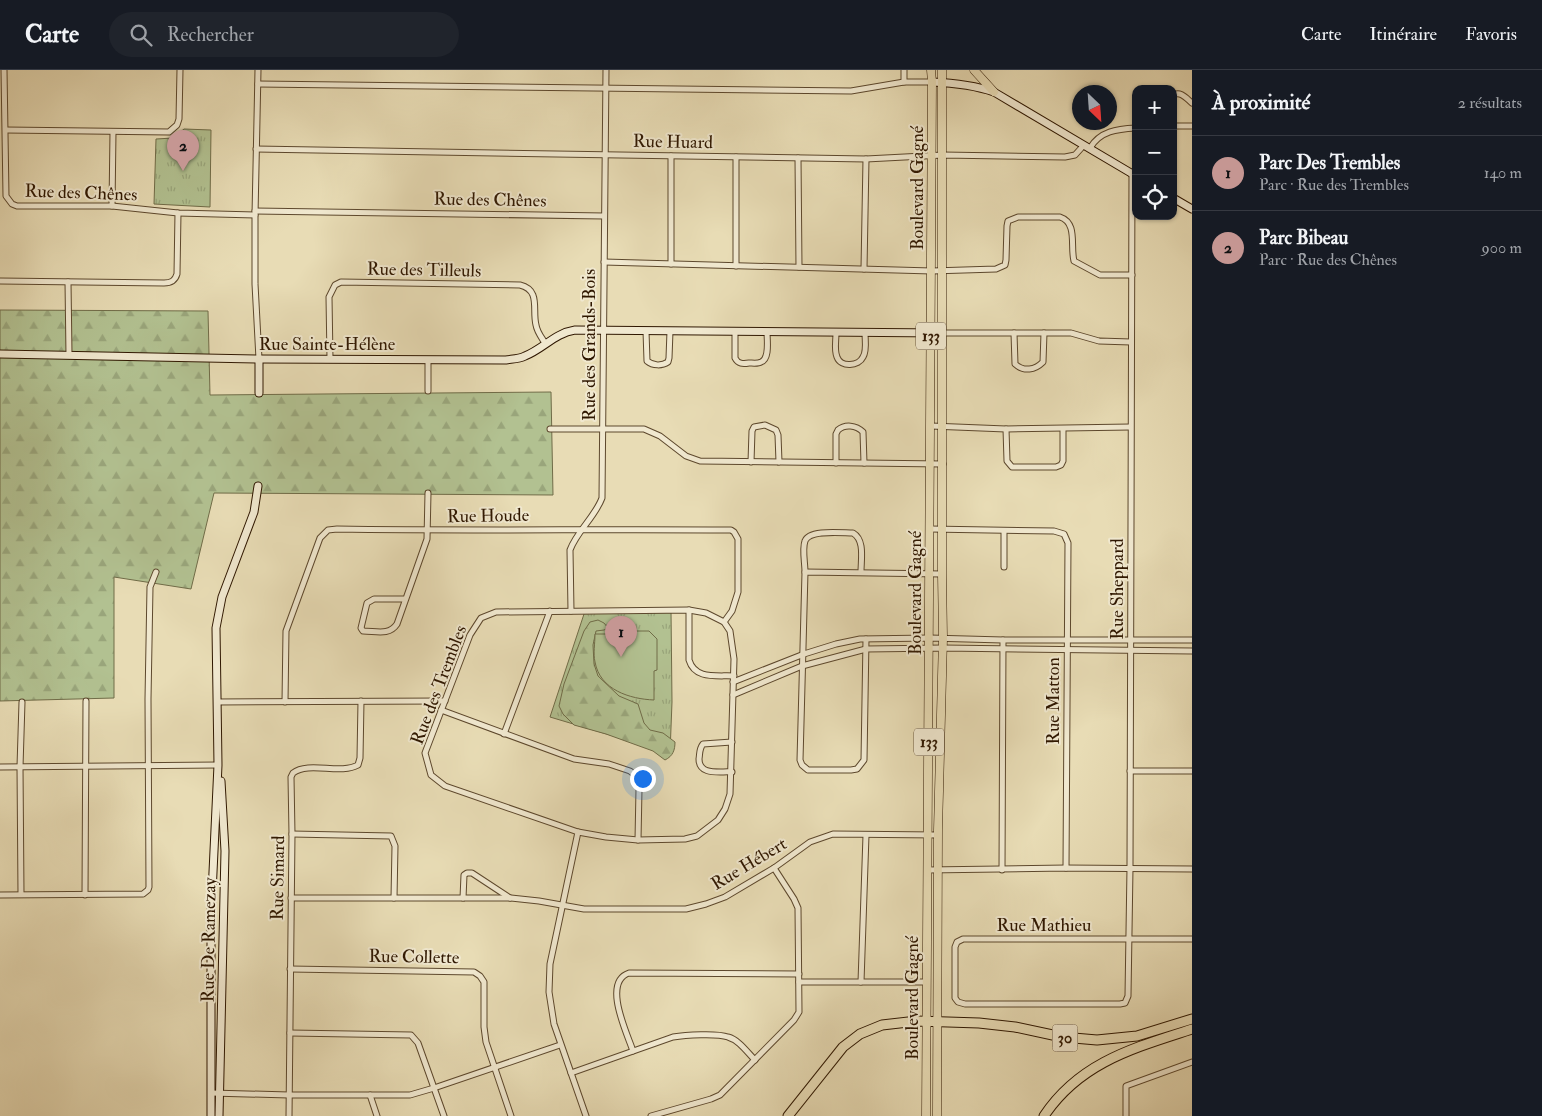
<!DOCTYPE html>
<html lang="fr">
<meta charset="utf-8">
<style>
:root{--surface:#171b24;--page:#20242c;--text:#f1f3f6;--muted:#9ea1a6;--line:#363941;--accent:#c59692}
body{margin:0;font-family:"IM FELL Double Pica",serif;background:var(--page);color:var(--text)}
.controls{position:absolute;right:15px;top:15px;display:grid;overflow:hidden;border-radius:10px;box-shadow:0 1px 4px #0004}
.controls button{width:45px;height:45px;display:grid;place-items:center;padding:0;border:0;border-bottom:1px solid var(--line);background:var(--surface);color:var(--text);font:25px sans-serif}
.compass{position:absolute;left:1072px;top:15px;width:45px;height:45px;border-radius:50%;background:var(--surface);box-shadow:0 1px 4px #0004;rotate:155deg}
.you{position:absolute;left:642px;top:708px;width:18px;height:18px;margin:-12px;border:4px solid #fff;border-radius:50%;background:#1a73e8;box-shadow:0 0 0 8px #1a73e833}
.badge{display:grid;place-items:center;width:32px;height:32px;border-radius:50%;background:var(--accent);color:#111;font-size:16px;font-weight:700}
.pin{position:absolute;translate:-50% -41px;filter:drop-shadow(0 1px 2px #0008)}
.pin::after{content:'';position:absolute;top:26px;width:18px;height:15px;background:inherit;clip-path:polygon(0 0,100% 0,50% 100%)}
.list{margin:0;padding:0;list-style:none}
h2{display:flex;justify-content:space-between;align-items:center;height:65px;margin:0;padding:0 20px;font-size:21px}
h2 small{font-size:16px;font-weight:400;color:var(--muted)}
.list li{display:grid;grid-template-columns:32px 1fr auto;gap:15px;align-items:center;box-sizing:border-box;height:75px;padding:0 20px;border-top:1px solid var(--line)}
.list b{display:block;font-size:19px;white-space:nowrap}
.list p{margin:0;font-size:16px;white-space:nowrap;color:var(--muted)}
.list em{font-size:16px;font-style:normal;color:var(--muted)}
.icon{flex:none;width:28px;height:28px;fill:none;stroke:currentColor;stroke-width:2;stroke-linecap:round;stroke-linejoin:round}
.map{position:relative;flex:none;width:1192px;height:1046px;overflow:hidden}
header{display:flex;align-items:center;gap:30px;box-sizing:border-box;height:70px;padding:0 25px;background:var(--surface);border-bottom:1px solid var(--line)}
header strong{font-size:24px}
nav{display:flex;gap:28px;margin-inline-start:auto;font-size:18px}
.search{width:350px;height:45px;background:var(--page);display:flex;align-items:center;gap:12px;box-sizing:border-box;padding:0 18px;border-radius:28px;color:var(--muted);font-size:19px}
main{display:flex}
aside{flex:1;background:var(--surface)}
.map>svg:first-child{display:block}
</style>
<header>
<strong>Carte</strong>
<div class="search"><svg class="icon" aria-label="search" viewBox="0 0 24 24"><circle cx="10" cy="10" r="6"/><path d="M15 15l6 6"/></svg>Rechercher</div>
<nav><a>Carte</a><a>Itinéraire</a><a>Favoris</a></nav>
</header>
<main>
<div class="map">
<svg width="1192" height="1046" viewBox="0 0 1192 1046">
<defs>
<pattern id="grass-tufts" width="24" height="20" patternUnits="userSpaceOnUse" patternTransform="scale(1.25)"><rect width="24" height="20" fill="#b2c191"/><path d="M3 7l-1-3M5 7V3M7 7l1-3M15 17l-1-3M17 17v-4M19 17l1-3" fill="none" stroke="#99a57b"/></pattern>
<pattern id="forest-firs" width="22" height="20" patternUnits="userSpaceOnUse" patternTransform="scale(1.25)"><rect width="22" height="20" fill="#b2c191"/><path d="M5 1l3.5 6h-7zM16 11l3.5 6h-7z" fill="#99a57b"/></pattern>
</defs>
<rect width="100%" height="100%" fill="#e8dcb5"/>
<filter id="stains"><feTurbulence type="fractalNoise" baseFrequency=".004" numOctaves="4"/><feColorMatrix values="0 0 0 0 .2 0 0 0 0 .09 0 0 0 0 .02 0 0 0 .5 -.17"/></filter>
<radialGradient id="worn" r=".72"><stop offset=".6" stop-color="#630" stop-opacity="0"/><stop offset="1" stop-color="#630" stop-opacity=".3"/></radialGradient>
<!-- grass -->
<g fill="url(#grass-tufts)" stroke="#706c48">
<path d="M184 59 211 60 210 137 154 134 156 69 173 68Z"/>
<path d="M585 541H671L672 632 670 683 550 647Z"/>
</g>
<!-- forest -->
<g fill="url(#forest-firs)" stroke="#706c48">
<path d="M0 240 208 241 210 325 551 322 553 425 214 423 191 519 114 507V628L0 631Z"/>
<path d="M598 550 604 553 608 558 604 560 596 561 593 575 594 594 598 606 619 626 638 634 644 653 650 660 663 663 675 672C675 680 673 686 665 690L653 681 606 664 574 655 563 644 559 636 564 614 584 561 590 552Z"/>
</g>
<!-- garden -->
<path fill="#b2c191" stroke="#706c48" d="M617 561H649L657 569V600L654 601V630C630 629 600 620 595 592 593 583 595 574 595 564H617Z"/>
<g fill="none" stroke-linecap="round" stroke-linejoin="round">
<!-- street casing -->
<g stroke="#5d482d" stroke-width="7">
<g id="street">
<path d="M4 0 6 126 12 134 17 136H112L178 143 255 145"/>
<path d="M258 0 255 145V214L259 289"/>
<path d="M904 12V0"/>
<path d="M258 14 851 21 904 12H932"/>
<path d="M1173 25C1181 21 1186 28 1192 33"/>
<path d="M1173 56H1192"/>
<path d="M6 60 169 62 177 55 179 49 180 0"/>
<path d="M1090 78C1100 61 1117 59 1136 58"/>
<path d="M256 79 866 89 943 85 1065 87 1075 85 1084 75"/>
<path d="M671 86V194"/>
<path d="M798 88 799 197"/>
<path d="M1132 104 1130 798 1128 926 1125 933 1120 934H965L958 932 955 928V877L957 872 963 869H1192"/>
<path d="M112 136 113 62"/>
<path d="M255 141 604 146"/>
<path d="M604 192 932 201 996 199 1005 195 1006 190 1007 156 1008 151 1018 147H1060C1078 153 1070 176 1074 191L1100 205H1132"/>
<path d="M736 196V87"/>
<path d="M864 199 866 89"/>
<path d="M0 211 164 213C171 213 175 211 177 204L178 143"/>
<path d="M68 212 69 285"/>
<path d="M646 261 647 291C653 296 662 296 668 292L669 288 670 261"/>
<path d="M735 262V288C738 294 743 294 749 293 752 293 758 294 761 292 770 289 767 270 767 262"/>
<path d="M836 263C836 271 834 280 837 287 841 298 859 296 863 287 867 281 865 270 865 263"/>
<path d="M942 263H1071L1099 271 1131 272"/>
<path d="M1014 263 1015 294C1024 302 1035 300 1043 292L1044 263"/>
<path d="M330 289 329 227 335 215 341 212 520 215C541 220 532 240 536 255 537 262 542 268 545 273"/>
<path d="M428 290V321"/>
<path d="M931 356 1006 359 1130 357"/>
<path d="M550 359H644L660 366 686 386 700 391 943 394"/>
<path d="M1006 359 1007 391 1012 397H1056L1061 395 1063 391V359"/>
<path d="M751 392 752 361 754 357 765 355 776 360 778 365 779 392"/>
<path d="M836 393V364L838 360C845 354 856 355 863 362L864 393"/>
<path d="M930 459 1054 461 1064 464 1068 473 1066 798"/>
<path d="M1004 497V461"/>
<path d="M805 502C805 493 802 479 805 471 809 459 842 463 853 463 865 470 861 489 861 502"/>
<path d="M405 529H374L367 533 361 558 363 561C376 561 389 566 397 554L427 469 428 423"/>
<path d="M689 540 706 543 724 552 730 561 734 589 730 724 725 739 718 750 697 766 685 769 638 770 606 767 578 762 445 716 431 705 425 683 470 565 481 548 496 542Z"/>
<path d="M689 540V590C695 610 717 605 734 606"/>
<path d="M571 541 570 480C577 461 595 447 602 428L606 0"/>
<path d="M866 569 864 690 857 699 851 700H808L802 695 800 690 805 502 942 504"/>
<path d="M733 612 804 584 836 574 860 569 930 568 1003 570H1192"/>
<path d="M733 625 802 596 866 579 943 578 1192 581"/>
<path d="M217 632 445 631"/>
<path d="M285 632 286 561 320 468 328 460 337 459C468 461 599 459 731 460L734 462 738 469V522L732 541 724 552"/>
<path d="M441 640 574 689 609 694 630 701 635 705 639 719 638 770"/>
<path d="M504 664 550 541"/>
<path d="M732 672 703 674C699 679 700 683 699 689 699 706 720 701 732 702"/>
<path d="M0 697 218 695"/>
<path d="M1130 701H1192"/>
<path d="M578 762 550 894 549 922 554 954 586 1046"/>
<path d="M292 764 391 766 395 776 394 828"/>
<path d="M927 800 1066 798 1192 799"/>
<path d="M1002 800 1003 570"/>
<path d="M21 824 20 697 22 632"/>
<path d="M0 825 143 824 148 820 149 817 148 629 150 517 156 502"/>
<path d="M85 825 86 631"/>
<path d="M291 828H511L539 831 584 839H686L706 834 725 827 774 798 810 772 833 764 938 765"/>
<path d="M463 828 464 805 467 803H472L510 828"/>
<path d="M290 899 474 902 480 906 484 912V957L486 972 511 1046"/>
<path d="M799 912H926"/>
<path d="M861 912 866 765"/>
<path d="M290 963 411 965 418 973 444 1046"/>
<path d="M633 981C627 963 602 912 629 903L799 904"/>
<path d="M571 1003 673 967C685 965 717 963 728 967 739 970 747 982 755 990"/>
<path d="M211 1023 289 1025H410L434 1018 560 975"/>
<path d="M370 1025 377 1046"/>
<path d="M289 1046 292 764 291 707 293 703C309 691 340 705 358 695L360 688 361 631"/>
<path d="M651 1046 711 1029 720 1025 794 950 799 942 798 838 794 829 774 798"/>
<path d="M1126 1046V1016L1192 992"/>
</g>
</g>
<!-- secondary casing -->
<g stroke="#2f1700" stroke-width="9">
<g id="secondary">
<path d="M932 12C954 13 974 15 994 22L1136 106"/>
<path d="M1173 128 1192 139"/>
<path d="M0 284 259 289 506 290C512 289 519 289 525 286 543 279 555 263 575 260L942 263"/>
<path d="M259 289V323"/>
<path d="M211 1046V845L218 695 216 558 222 527 254 442 258 416"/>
<path d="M219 1046 225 781 221 711"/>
</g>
</g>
<!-- primary casing -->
<g stroke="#2f1700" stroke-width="9">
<g id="primary">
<path d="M974 0 994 22"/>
<path d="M926 1046 932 12 931 0"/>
<path d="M937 1046 938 760 943 568 942 504V0"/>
</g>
</g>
<!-- highway casing -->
<g stroke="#2f1700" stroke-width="11">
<g id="highway">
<path d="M788 1046 843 977 860 964 882 955 917 951 979 953 1015 957 1062 967 1097 970 1137 966 1192 949"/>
<path d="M1044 1046C1080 992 1134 978 1192 959"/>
</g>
</g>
<!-- street -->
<use href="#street" stroke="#f0e8cf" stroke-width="5"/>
<!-- secondary -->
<use href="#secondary" stroke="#f0e8cf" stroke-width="7"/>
<!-- primary -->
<use href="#primary" stroke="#e8dcb5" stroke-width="8"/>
<!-- highway -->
<use href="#highway" stroke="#e8dcb5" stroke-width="9"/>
</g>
<g text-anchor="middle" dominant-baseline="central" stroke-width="4" stroke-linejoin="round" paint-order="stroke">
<!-- shield labels -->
<g fill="#f0e8cf" stroke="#69563e" stroke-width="1">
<rect x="916" y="252.5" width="30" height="27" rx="4"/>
<rect x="914" y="658.5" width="30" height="27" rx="4"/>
<rect x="1052.5" y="954.5" width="25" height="27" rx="4"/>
</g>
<g font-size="16" font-weight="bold" fill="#2f1700">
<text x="931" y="266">133</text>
<text x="929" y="672">133</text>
<text x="1065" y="968">30</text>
</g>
<!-- street labels -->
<g font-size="18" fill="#2f1700" stroke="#f0e8cf">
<text transform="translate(673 72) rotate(1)">Rue Huard</text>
<text transform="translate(917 118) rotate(-90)">Boulevard Gagné</text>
<text transform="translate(81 123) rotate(2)">Rue des Chênes</text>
<text transform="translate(490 130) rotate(1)">Rue des Chênes</text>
<text transform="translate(424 200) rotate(1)">Rue des Tilleuls</text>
<text x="327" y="274">Rue Sainte-Hélène</text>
<text transform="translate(589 275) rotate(-90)">Rue des Grands-Bois</text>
<text transform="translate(488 446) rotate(-1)">Rue Houde</text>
<text transform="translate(1117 519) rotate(-90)">Rue Sheppard</text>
<text transform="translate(915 523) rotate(-90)">Boulevard Gagné</text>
<text transform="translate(439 615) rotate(-69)">Rue des Trembles</text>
<text transform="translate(1053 631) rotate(-90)">Rue Matton</text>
<text transform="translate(749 794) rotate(-31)">Rue Hébert</text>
<text transform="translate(278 808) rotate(-89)">Rue Simard</text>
<text x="1044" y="855">Rue Mathieu</text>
<text transform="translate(209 870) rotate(-89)">Rue De Ramezay</text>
<text transform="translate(414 887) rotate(1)">Rue Collette</text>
<text transform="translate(912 928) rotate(-90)">Boulevard Gagné</text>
</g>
</g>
<rect width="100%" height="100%" filter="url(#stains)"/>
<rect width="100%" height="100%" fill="url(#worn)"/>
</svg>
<div class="controls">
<button>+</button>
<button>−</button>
<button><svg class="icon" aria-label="locate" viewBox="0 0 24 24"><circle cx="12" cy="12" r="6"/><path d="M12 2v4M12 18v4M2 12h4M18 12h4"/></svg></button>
</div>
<svg class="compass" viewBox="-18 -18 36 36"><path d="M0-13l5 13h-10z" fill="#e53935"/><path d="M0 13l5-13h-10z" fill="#9ea1a6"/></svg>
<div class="you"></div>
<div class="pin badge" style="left:621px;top:587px">1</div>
<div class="pin badge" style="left:183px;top:101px">2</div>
</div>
<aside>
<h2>À proximité<small>2 résultats</small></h2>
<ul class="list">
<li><span class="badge">1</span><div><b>Parc Des Trembles</b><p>Parc · Rue des Trembles</p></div><em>140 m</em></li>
<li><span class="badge">2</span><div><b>Parc Bibeau</b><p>Parc · Rue des Chênes</p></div><em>900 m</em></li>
</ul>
</aside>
</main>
